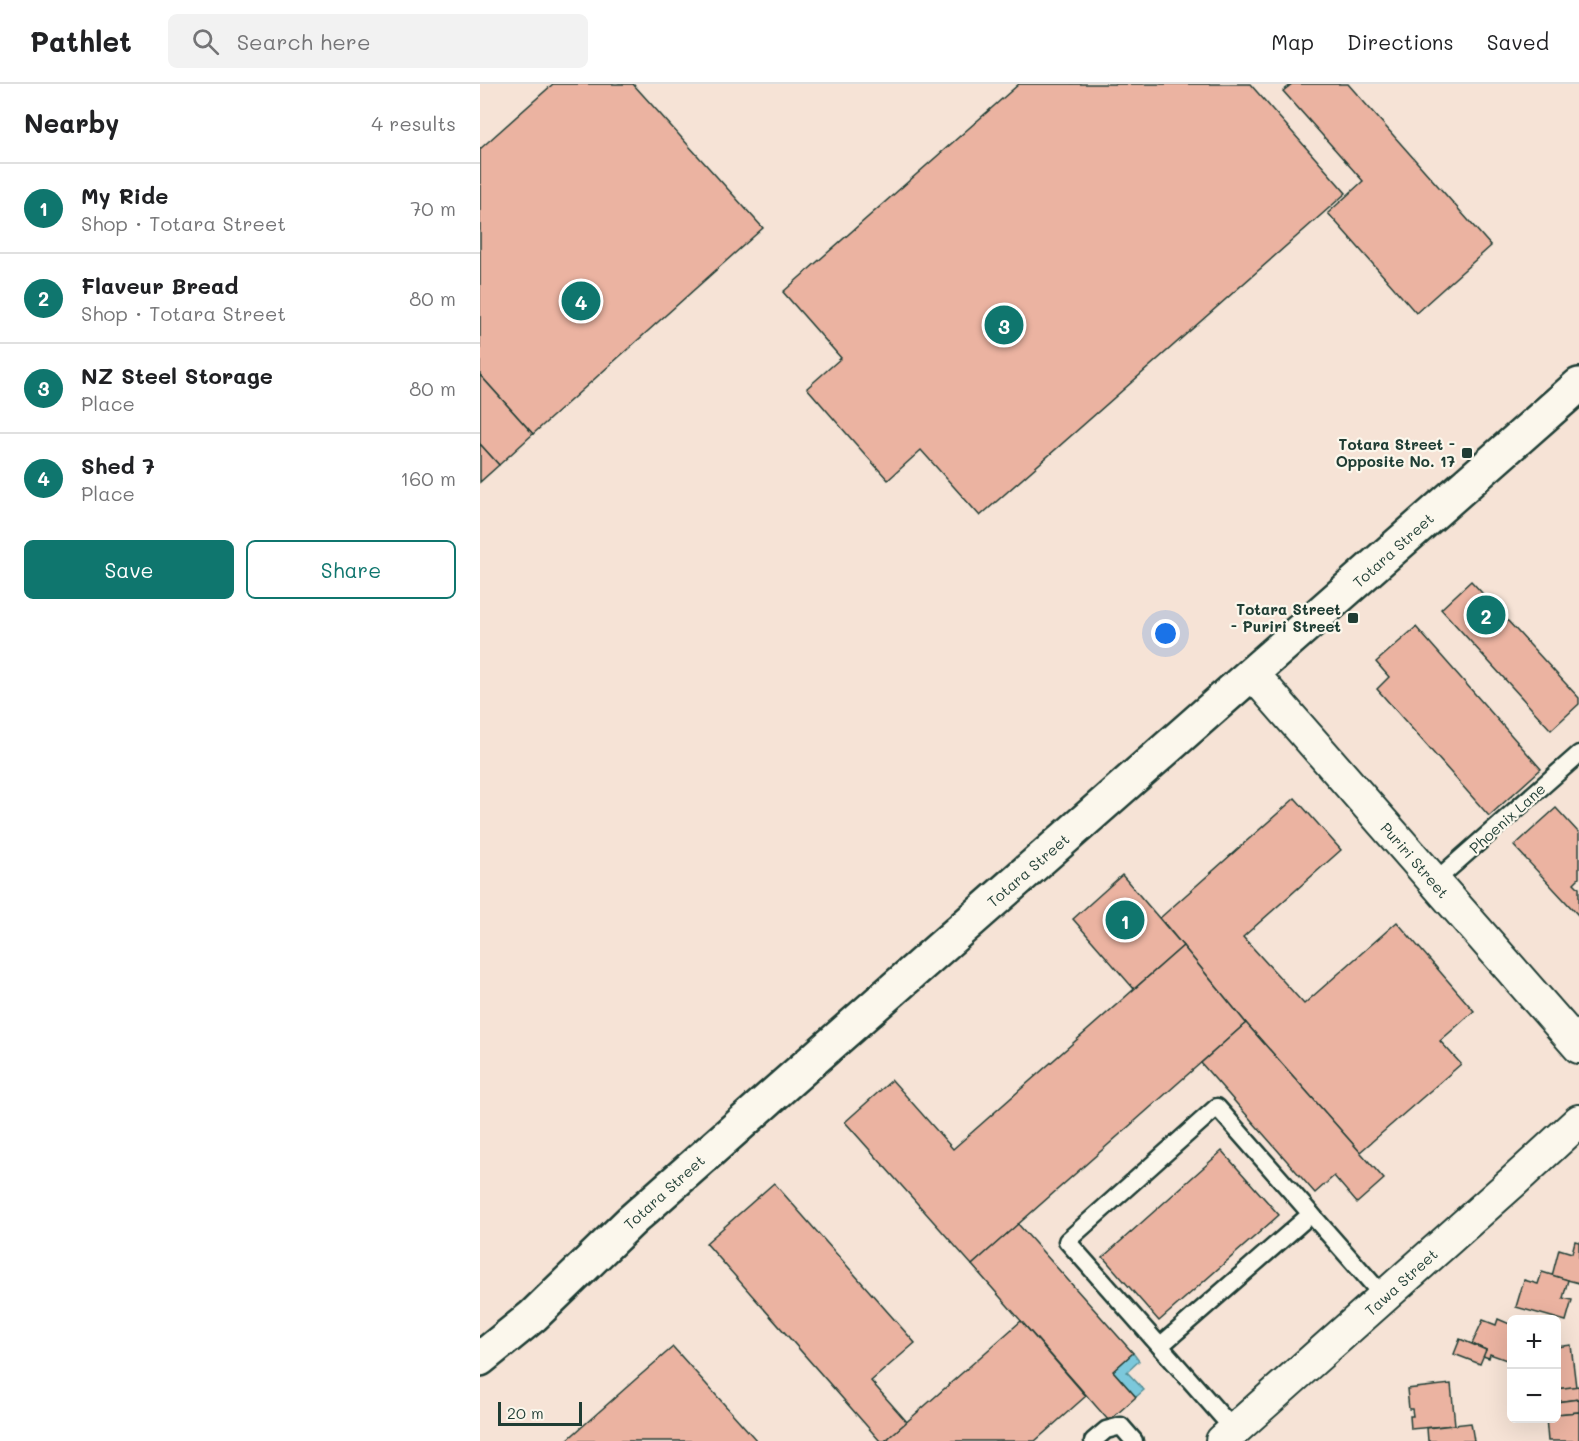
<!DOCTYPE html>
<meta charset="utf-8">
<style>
:root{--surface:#fff;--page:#f2f2f2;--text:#202124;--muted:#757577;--line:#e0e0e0;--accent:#0f766e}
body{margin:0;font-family:Mali,sans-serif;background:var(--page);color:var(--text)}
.controls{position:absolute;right:18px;bottom:18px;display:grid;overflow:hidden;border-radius:9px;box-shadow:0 6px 24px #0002}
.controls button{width:54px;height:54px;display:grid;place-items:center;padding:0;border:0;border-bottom:2px solid var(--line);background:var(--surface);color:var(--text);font:30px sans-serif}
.scale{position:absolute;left:18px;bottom:15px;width:84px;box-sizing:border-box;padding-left:6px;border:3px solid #1f3d34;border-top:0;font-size:16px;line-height:21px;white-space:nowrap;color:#1f3d34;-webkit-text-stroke:4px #fbf7ec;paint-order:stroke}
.you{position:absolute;left:686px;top:550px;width:21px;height:21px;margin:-15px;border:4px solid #fff;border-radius:50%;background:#1a73e8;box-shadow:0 0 0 9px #1a73e833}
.badge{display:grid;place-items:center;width:39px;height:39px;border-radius:50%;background:var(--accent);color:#fff;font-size:20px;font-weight:700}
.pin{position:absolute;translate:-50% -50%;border:3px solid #fff;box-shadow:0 2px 6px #0006}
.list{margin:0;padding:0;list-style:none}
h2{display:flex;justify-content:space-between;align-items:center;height:78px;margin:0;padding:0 24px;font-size:26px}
h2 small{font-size:20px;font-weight:400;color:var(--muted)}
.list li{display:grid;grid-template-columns:39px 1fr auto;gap:18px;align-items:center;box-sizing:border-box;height:90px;padding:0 24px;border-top:2px solid var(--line)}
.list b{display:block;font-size:22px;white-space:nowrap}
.list p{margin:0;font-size:20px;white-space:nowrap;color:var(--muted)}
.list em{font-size:20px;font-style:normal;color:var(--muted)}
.actions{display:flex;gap:12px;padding:18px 24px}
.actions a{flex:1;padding:14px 0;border:2px solid var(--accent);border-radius:9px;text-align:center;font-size:21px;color:var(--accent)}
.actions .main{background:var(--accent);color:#fff}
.icon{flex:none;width:33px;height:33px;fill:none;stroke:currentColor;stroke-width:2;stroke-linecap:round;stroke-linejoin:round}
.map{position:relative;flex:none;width:1099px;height:1357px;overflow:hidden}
header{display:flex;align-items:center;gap:36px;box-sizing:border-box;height:84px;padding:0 30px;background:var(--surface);border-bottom:2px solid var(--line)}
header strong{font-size:28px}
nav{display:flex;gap:33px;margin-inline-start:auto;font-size:21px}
.search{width:420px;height:54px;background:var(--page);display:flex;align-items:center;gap:15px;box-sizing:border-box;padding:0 21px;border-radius:9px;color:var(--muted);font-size:22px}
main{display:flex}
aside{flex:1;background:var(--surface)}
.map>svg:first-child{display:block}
</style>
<header>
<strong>Pathlet</strong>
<div class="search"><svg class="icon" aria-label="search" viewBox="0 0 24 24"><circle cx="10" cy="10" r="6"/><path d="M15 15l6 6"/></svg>Search here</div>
<nav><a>Map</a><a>Directions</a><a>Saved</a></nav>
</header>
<main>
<aside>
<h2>Nearby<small>4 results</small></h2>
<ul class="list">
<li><span class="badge">1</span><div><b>My Ride</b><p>Shop · Totara Street</p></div><em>70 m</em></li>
<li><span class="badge">2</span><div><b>Flaveur Bread</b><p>Shop · Totara Street</p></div><em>80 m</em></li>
<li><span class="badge">3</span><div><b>NZ Steel Storage</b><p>Place</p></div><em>80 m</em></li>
<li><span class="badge">4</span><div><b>Shed 7</b><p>Place</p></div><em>160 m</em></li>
</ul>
<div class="actions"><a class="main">Save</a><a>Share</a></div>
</aside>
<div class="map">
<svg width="1099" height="1357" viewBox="0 0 1099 1357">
<rect width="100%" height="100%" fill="#f6e3d6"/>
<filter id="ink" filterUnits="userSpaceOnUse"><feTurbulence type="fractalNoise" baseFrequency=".0167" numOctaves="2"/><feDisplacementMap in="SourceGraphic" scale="12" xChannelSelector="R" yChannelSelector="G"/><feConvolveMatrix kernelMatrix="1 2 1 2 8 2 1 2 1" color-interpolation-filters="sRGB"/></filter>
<g filter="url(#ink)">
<!-- water -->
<path fill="#7cc8db" stroke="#579098" stroke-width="1.5" d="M653 1269 659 1277 647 1288 664 1306 656 1313 633 1287Z"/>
<!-- building -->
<g fill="#ebb3a1" stroke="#1f3d34" stroke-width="1.5">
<path d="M73 0H153L283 144 53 350 0 291V65Z"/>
<path d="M539 0H770L866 109 500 432 441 366 408 396 374 358 327 304 361 274 303 208Z"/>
<path d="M812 0H868L1011 162 936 229 848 129 883 97 803 7Z"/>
<path d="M0 291 53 350 19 381 0 360Z"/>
<path d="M0 360 19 381 0 398Z"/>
<path d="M991 497 1099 614V620L1071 646 961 525Z"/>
<path d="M936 543 1061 685 1009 732 897 605 909 593 896 578Z"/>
<path d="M815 714 861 766 763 853 824 920 917 838 994 927 960 957 981 980 880 1068 766 939 680 834Z"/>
<path d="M1076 724 1099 749V794L1094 799 1099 804V832L1034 762Z"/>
<path d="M642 791 703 862 654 905 593 835Z"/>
<path d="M703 862 766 939 492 1181 365 1038 412 996 473 1065Z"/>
<path d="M766 939 904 1095 877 1119 854 1092 835 1109 721 979Z"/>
<path d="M742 1067 799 1131 679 1237 623 1173Z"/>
<path d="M294 1099 435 1259 391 1297 427 1338 405 1357H400L226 1159Z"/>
<path d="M538 1140 653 1269 633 1287 656 1313 629 1337 492 1181Z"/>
<path d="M1095 1157 1099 1158V1199L1072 1192 1079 1165 1092 1169Z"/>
<path d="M1062 1188 1088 1196 1083 1214 1092 1216 1086 1237 1036 1223 1044 1196 1058 1200Z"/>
<path d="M1018 1235 1032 1241V1278L1010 1270 1009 1274 1003 1272 1006 1266 992 1260 1003 1236 1016 1241Z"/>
<path d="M541 1237 606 1312 555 1357H405Z"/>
<path d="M980 1255 1006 1266 1000 1280 974 1270Z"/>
<path d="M1091 1261 1096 1303 1076 1305V1263Z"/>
<path d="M193 1263 277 1357H86L156 1295Z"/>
<path d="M971 1300 975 1341 931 1345 930 1332H933L932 1325H929L927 1305Z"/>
<path d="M1099 1302V1315L1076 1318V1305Z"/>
<path d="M1099 1315V1328L1078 1330 1076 1318Z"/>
<path d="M1099 1328V1357H1068L1066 1334H1076V1330Z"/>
<path d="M991 1339 994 1357H948L947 1344Z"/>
</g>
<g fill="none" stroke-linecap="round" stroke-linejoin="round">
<!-- lane casing -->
<g stroke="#1f3d34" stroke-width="21">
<g id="lane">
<path d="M954 798 1099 670"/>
<path d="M680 1262 831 1130"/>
<path d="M754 1346 587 1157 737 1023 904 1213"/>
<path d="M613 1357 626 1346 641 1342 654 1357"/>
</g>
</g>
<!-- street casing -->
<g stroke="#1f3d34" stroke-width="36">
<g id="street">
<path d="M772 589 1099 963"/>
<path d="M742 1357 1035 1096 1099 1037"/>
</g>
</g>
<!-- secondary casing -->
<g stroke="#1f3d34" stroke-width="38">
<path id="secondary" d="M0 1275 53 1232 151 1137 291 1013 1099 301"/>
</g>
<!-- lane -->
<use href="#lane" stroke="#fbf7ec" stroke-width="16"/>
<!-- street -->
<use href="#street" stroke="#fbf7ec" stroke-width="32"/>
<!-- secondary -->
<use href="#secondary" stroke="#fbf7ec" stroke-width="33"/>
</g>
</g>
<!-- markers -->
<g fill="#1f3d34" stroke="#fbf7ec" stroke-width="2">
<rect x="981" y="363" width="12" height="12" rx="3"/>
<rect x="867" y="528" width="12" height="12" rx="3"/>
</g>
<g text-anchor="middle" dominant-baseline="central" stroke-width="4.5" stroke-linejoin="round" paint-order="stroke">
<!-- poi labels -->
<g font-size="15" font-weight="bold" fill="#1f3d34" stroke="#fbf7ec" text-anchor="end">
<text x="975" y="360">Totara Street -<tspan x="975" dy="17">Opposite No. 17</tspan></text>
<text x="861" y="525">Totara Street<tspan x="861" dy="17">- Puriri Street</tspan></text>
</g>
<!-- street labels -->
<g font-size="15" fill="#1f3d34" stroke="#fbf7ec">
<text transform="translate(913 466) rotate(-42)">Totara Street</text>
<text transform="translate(1027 734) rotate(-42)">Phoenix Lane</text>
<text transform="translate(935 776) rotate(49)">Puriri Street</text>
<text transform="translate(548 786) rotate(-41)">Totara Street</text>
<text transform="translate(184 1108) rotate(-42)">Totara Street</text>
<text transform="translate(921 1198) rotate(-42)">Tawa Street</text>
</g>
</g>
</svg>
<div class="controls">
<button>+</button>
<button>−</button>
</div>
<div class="scale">20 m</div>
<div class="you"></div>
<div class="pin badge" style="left:645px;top:836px">1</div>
<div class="pin badge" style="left:1006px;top:531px">2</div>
<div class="pin badge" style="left:524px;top:241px">3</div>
<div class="pin badge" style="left:101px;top:217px">4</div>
</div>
</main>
